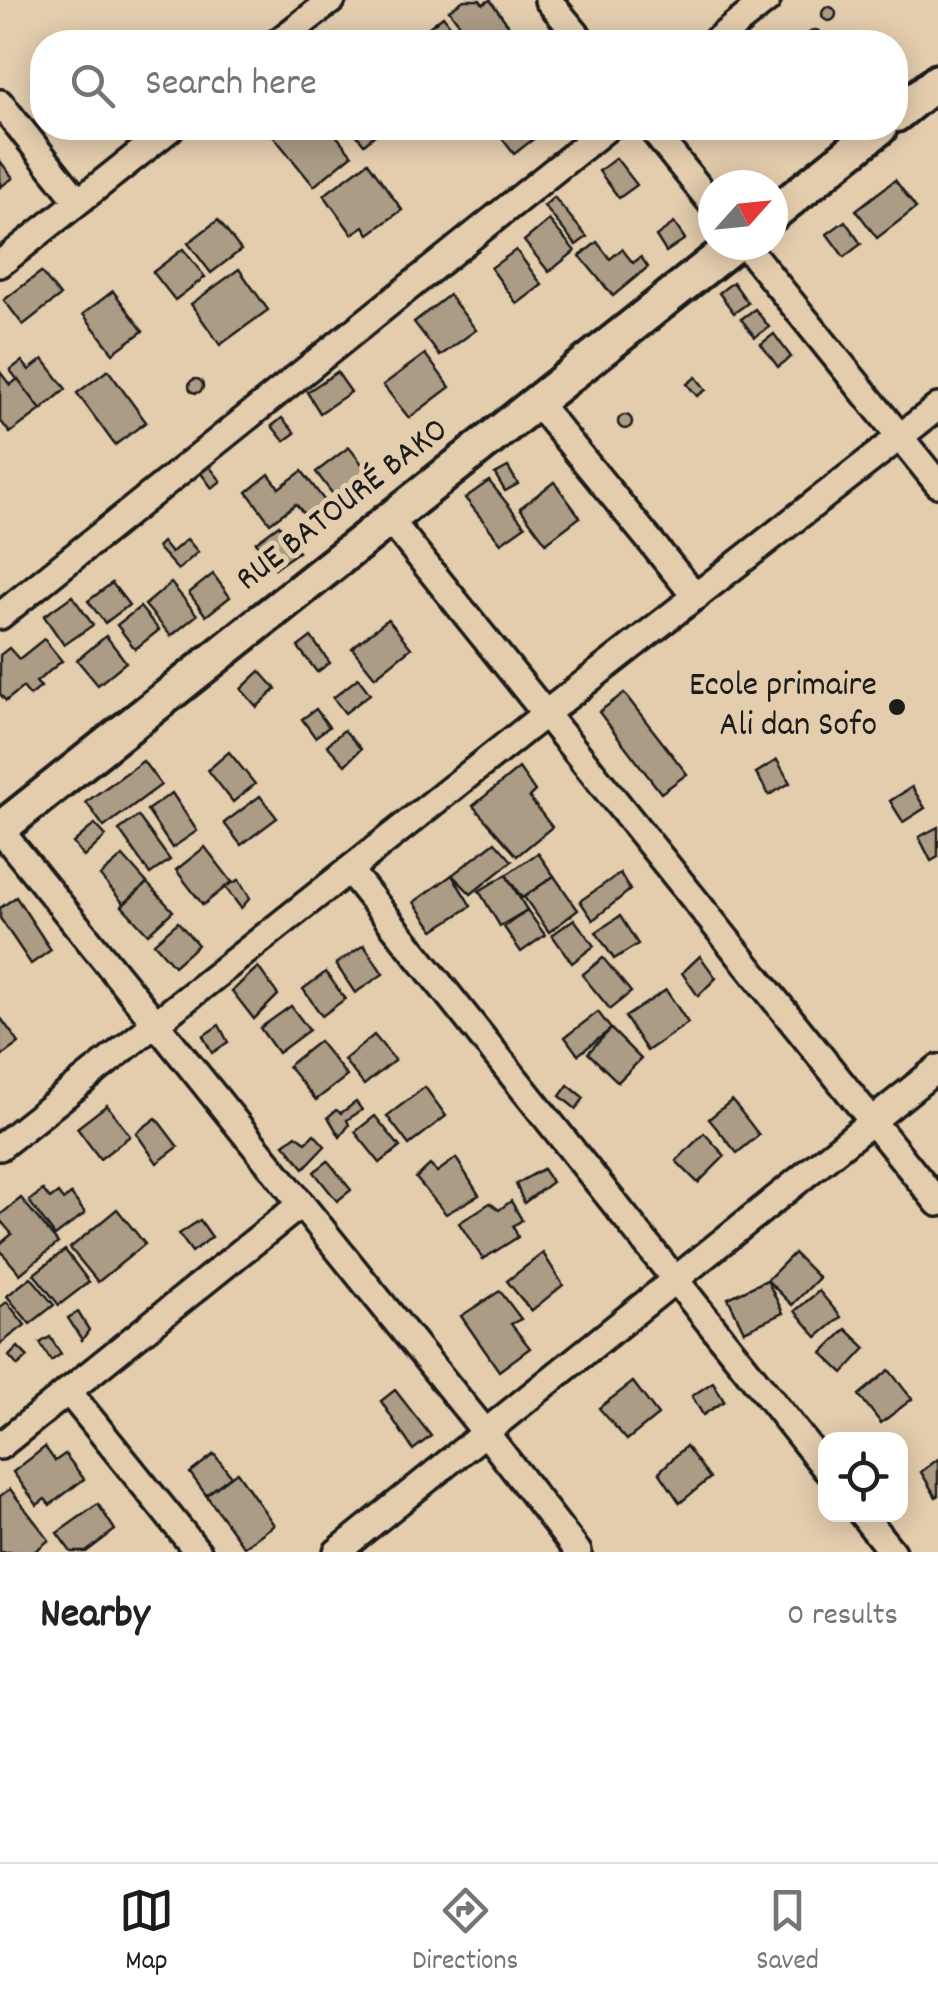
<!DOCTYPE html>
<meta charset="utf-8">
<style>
:root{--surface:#fff;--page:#f2f2f2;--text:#202124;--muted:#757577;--line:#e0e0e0;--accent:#1c1c1c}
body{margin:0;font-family:Dekko,sans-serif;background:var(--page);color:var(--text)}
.controls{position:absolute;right:30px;bottom:30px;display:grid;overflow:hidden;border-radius:20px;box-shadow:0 5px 25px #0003}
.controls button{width:90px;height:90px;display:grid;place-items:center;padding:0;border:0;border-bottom:2px solid var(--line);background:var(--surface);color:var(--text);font:50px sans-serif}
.compass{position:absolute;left:698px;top:170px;width:90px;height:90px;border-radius:50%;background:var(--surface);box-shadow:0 5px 25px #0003;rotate:63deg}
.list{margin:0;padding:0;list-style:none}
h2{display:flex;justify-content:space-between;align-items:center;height:130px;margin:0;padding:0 40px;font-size:42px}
h2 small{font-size:32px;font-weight:400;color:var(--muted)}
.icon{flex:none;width:55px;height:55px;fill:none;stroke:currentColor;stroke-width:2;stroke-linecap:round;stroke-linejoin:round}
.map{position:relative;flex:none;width:938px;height:1552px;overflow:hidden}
.search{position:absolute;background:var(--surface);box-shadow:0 5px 25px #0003;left:30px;right:30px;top:30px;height:110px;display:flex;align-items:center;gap:25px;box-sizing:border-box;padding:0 35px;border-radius:40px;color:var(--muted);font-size:38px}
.sheet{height:310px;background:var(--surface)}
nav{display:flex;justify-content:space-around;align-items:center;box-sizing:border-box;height:140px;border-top:2px solid var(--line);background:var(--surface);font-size:28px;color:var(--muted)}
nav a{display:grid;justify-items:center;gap:5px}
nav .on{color:var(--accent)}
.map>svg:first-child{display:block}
</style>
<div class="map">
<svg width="938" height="1552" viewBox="0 0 938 1552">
<rect width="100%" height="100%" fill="#e4cdad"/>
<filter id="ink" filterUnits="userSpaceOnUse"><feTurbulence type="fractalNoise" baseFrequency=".01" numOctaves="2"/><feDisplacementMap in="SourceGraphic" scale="20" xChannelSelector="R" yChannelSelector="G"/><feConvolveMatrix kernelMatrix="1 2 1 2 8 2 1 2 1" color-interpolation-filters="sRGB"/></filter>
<g filter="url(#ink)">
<!-- building -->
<g fill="#ac9c85" stroke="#1c1c1c" stroke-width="2.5">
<path d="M464 0H480L483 4 490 0 514 33 500 42H473L449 10Z"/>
<circle cx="829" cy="14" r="7"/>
<path d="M443 16 463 42H433L424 31Z"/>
<circle cx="815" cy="37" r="7"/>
<path d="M285 128H330L352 155 314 186 274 137Z"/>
<path d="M351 128H368L375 135 364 144Z"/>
<path d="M494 128H541L544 131 514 154Z"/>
<path d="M616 158 637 185 619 198 599 171Z"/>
<path d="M0 161 13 178 0 187Z"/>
<path d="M368 162 402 210 369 234 364 226 352 234 324 195Z"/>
<path d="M895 180 916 208 877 238 856 210Z"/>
<path d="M554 197 587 237 576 245 544 206Z"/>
<path d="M218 220 241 250 211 273 188 243Z"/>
<path d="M549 220 575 251 549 272 524 241Z"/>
<path d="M845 221 861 244 844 257 827 234Z"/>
<path d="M674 223 685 239 666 252 656 236Z"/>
<path d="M597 242 610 259 622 249 633 263 641 257 648 267 613 296 580 256Z"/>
<path d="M183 249 205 277 175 300 153 272Z"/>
<path d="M516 250 542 285 517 304 491 268Z"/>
<path d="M239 269 268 310 220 345 191 304Z"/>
<path d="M41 272 60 296 23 325 4 300Z"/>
<path d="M733 282 748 303 734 313 719 293Z"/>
<path d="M113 291 143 331 113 353 83 314Z"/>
<path d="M449 295 476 330 440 356 414 322Z"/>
<path d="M755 309 769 327 755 337 741 319Z"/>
<path d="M774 334 791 357 778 367 761 344Z"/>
<path d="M425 354 450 387 409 418 383 385Z"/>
<path d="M43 359 66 389 41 410 10 370 22 361 29 370Z"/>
<path d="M108 370 146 422 115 445 77 393Z"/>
<path d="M0 372 10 385 18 379 41 410 10 433 0 420Z"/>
<path d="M337 372 351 392 320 413 307 392Z"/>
<path d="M696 377 706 390 697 396 687 384Z"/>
<circle cx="196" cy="386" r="7"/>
<circle cx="625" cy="422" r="7"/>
<path d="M282 418 295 433 284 441 272 426Z"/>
<path d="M349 447 374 480 341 505 316 472Z"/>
<path d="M209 466 221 481 212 488 200 472Z"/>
<path d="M508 467 518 484 505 491 495 474Z"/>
<path d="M302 471 327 504 308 519 296 504 270 523 247 492 269 474 279 488Z"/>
<path d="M489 481 525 526 501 543 465 498Z"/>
<path d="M554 482 580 517 546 543 520 508Z"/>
<path d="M279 525 298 552 275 568 256 542Z"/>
<path d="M187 539 198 552 178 570 157 547 162 542 171 553Z"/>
<path d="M213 574 230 597 206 616 189 593Z"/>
<path d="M112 583 129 605 105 623 88 601Z"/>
<path d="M171 583 197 615 171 636 145 605Z"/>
<path d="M72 596 93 625 64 645 44 616Z"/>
<path d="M140 607 159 630 135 649 117 625Z"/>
<path d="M388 619 411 648 375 677 352 648Z"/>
<path d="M106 636 126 662 98 685 77 660Z"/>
<path d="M311 637 330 663 317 672 298 647Z"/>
<path d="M44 639 62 661 36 682 41 687 30 696 23 687 6 701 0 694V655L9 648 19 659Z"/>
<path d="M260 671 276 689 257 707 241 689Z"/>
<path d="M358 678 370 694 345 713 333 698Z"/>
<path d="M624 693 687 774 661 793 599 712Z"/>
<path d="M316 709 329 727 315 737 302 719Z"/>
<path d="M344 730 361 749 345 765 327 745Z"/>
<path d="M229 752 255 784 233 802 208 770Z"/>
<path d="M777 760 790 783 769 795 756 773Z"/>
<path d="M143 761 161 785 104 827 86 802Z"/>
<path d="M519 768 535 791 529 797 552 827 517 856 473 806Z"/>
<path d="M912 787 925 808 903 822 890 801Z"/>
<path d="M172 793 197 831 172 848 147 810Z"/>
<path d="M260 796 277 818 241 845 224 823Z"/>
<path d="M138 816 170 860 150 874 119 830Z"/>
<path d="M95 824 106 836 84 857 73 843Z"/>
<path d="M938 827V857L931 861 919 837Z"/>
<path d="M495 842 512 861 471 894 452 875Z"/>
<path d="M205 847 232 882 203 905 176 870Z"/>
<path d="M538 853 554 876 522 898 506 875Z"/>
<path d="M123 856 147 883 124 904 100 876Z"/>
<path d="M620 873 630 890 593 920 580 901Z"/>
<path d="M452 875 471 906 434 930 414 902Z"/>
<path d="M506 875 527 910 500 926 479 891Z"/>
<path d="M554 876 578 910 549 932 524 897Z"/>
<path d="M239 880 250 898 241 908 225 887Z"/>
<path d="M147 883 173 911 148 934 122 906Z"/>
<path d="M16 897 51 950 31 964 0 918V908Z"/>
<path d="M527 910 545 935 521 952 504 927Z"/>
<path d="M620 916 638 944 614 959 596 932Z"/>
<path d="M574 919 594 946 572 963 552 935Z"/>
<path d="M178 922 198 945 174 966 154 943Z"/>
<path d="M364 945 383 974 355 993 336 964Z"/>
<path d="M700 956 716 978 698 996 682 973Z"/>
<path d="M603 958 631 992 610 1009 582 975Z"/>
<path d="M258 967 278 995 254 1019 232 991Z"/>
<path d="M326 972 345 999 322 1016 303 989Z"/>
<path d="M666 990 688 1023 647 1051 625 1017Z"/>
<path d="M291 1006 309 1030 278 1053 260 1028Z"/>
<path d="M598 1012 611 1029 578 1055 565 1037Z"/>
<path d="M0 1017 19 1043 0 1057Z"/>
<path d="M219 1025 228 1042 212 1053 203 1036Z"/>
<path d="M611 1029 641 1059 618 1082 588 1053Z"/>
<path d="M374 1035 395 1060 364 1085 344 1060Z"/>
<path d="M319 1041 347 1076 316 1100 288 1066Z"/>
<path d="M568 1085 584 1098 576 1109 560 1096Z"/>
<path d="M425 1087 446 1116 409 1145 387 1116Z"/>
<path d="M732 1100 759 1135 737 1153 709 1119Z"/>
<path d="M356 1102 362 1110 347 1120 349 1125 340 1137 328 1117 336 1110 341 1113Z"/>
<path d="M107 1105 130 1136 100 1159 77 1128Z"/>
<path d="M375 1116 400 1147 380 1163 355 1132Z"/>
<path d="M156 1118 178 1147 157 1163 136 1133Z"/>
<path d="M704 1133 725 1156 698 1183 676 1161Z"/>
<path d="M314 1134 325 1146 304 1168 284 1144 296 1135 306 1142Z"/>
<path d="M456 1158 479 1195 446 1214 416 1178 430 1165 437 1172Z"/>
<path d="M328 1161 351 1190 337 1201 314 1172Z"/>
<path d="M543 1169 552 1182 524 1203 516 1184Z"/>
<path d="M43 1190 50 1199 58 1193 63 1200 71 1194 85 1213 55 1236 29 1201Z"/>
<path d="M21 1198 58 1243 20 1274 0 1250V1244L12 1234 0 1220V1215Z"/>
<path d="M511 1201 522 1220 513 1226 518 1237 483 1259 459 1223 490 1203 499 1210Z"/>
<path d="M117 1209 145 1244 98 1282 70 1248Z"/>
<path d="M200 1220 212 1237 192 1252 179 1234Z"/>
<path d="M65 1250 89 1282 59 1305 34 1274Z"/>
<path d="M543 1253 563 1285 531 1311 507 1281Z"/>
<path d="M794 1253 819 1278 792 1305 767 1280Z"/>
<path d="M31 1277 54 1305 30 1324 7 1296Z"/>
<path d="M767 1280 783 1313 744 1331 728 1298Z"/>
<path d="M500 1291 521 1319 511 1324 530 1348 499 1371 461 1316Z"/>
<path d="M819 1291 841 1317 817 1337 795 1311Z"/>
<path d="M7 1302 25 1325 0 1344V1307Z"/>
<path d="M78 1312 89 1330 82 1340 68 1318Z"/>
<path d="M846 1329 866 1348 843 1373 822 1353Z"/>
<path d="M50 1337 61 1354 51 1361 40 1343Z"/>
<path d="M18 1347 28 1357 18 1366 9 1356Z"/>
<path d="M889 1370 912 1399 881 1423 859 1395Z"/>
<path d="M633 1382 658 1415 627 1440 599 1408Z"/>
<path d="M713 1382 724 1401 703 1415 692 1396Z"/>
<path d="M395 1390 431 1436 413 1450 381 1401Z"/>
<path d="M686 1446 710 1478 680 1503 659 1472Z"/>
<path d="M45 1447 55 1461 65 1454 84 1479 50 1505 45 1499 37 1505 13 1472Z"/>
<path d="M214 1454 231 1476 206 1495 190 1473Z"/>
<path d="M938 1459V1496L936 1497 921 1472Z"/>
<path d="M237 1472 274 1525 244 1547 206 1495Z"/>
<path d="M10 1489 49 1540 34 1552H0V1496Z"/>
<path d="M98 1504 115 1530 86 1552H71L57 1533Z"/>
</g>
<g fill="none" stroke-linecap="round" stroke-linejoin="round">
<!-- minor casing -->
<g stroke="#1c1c1c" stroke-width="32">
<g id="minor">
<path d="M548 0 583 42"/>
<path d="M278 42 332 0"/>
<path d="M714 42 767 0"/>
<path d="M0 103 78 201"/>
<path d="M651 128 713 205"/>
<path d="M745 245 938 484"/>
<path d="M0 264 171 128"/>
<path d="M537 403 696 597"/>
<path d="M390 520 938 1203"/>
<path d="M0 616 607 128"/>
<path d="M0 830 486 1433 578 1552"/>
<path d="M349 870 826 1469"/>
<path d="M0 1147 545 714 938 407"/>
<path d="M68 1391 198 1552"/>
<path d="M0 1446 301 1204"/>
<path d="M862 1514 892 1552"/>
<path d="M337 1552 938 1068"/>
</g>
</g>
<!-- major casing -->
<g stroke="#1c1c1c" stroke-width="40">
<g id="major">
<path d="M896 115 938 81"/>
<path d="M773 214 880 128"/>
<path d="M0 829 734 245"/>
</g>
</g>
<!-- minor -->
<use href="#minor" stroke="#e4cdad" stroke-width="25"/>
<!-- major -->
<use href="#major" stroke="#e4cdad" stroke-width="32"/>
</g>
</g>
<!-- markers -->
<circle fill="#1c1c1c" stroke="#e4cdad" stroke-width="4" cx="897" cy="707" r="10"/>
<g text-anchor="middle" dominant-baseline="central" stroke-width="10" stroke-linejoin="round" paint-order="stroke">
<!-- street labels -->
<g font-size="35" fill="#1c1c1c" stroke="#e4cdad">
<text transform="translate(343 506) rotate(-38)">RUE BATOURÉ BAKO</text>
</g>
<!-- poi labels -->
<g font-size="35" fill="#1c1c1c" stroke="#e4cdad" text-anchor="end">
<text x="877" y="687">Ecole primaire<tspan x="877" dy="40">Ali dan Sofo</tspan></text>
</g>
</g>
</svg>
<div class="controls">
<button><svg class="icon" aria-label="locate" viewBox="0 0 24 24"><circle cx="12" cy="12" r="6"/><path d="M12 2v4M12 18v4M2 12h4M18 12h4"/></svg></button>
</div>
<svg class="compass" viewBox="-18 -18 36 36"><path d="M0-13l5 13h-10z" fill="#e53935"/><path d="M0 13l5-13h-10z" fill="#757577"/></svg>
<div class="search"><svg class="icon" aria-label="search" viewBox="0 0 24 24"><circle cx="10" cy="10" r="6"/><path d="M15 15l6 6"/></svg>Search here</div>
</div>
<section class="sheet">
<h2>Nearby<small>0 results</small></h2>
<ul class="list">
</ul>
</section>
<nav>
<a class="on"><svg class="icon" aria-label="map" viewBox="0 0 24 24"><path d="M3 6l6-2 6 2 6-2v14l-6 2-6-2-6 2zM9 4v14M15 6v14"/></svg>Map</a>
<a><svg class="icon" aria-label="directions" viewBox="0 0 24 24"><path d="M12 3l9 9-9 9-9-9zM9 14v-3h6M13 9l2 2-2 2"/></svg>Directions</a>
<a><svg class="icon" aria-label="saved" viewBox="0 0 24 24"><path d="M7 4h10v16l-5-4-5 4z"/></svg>Saved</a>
</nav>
